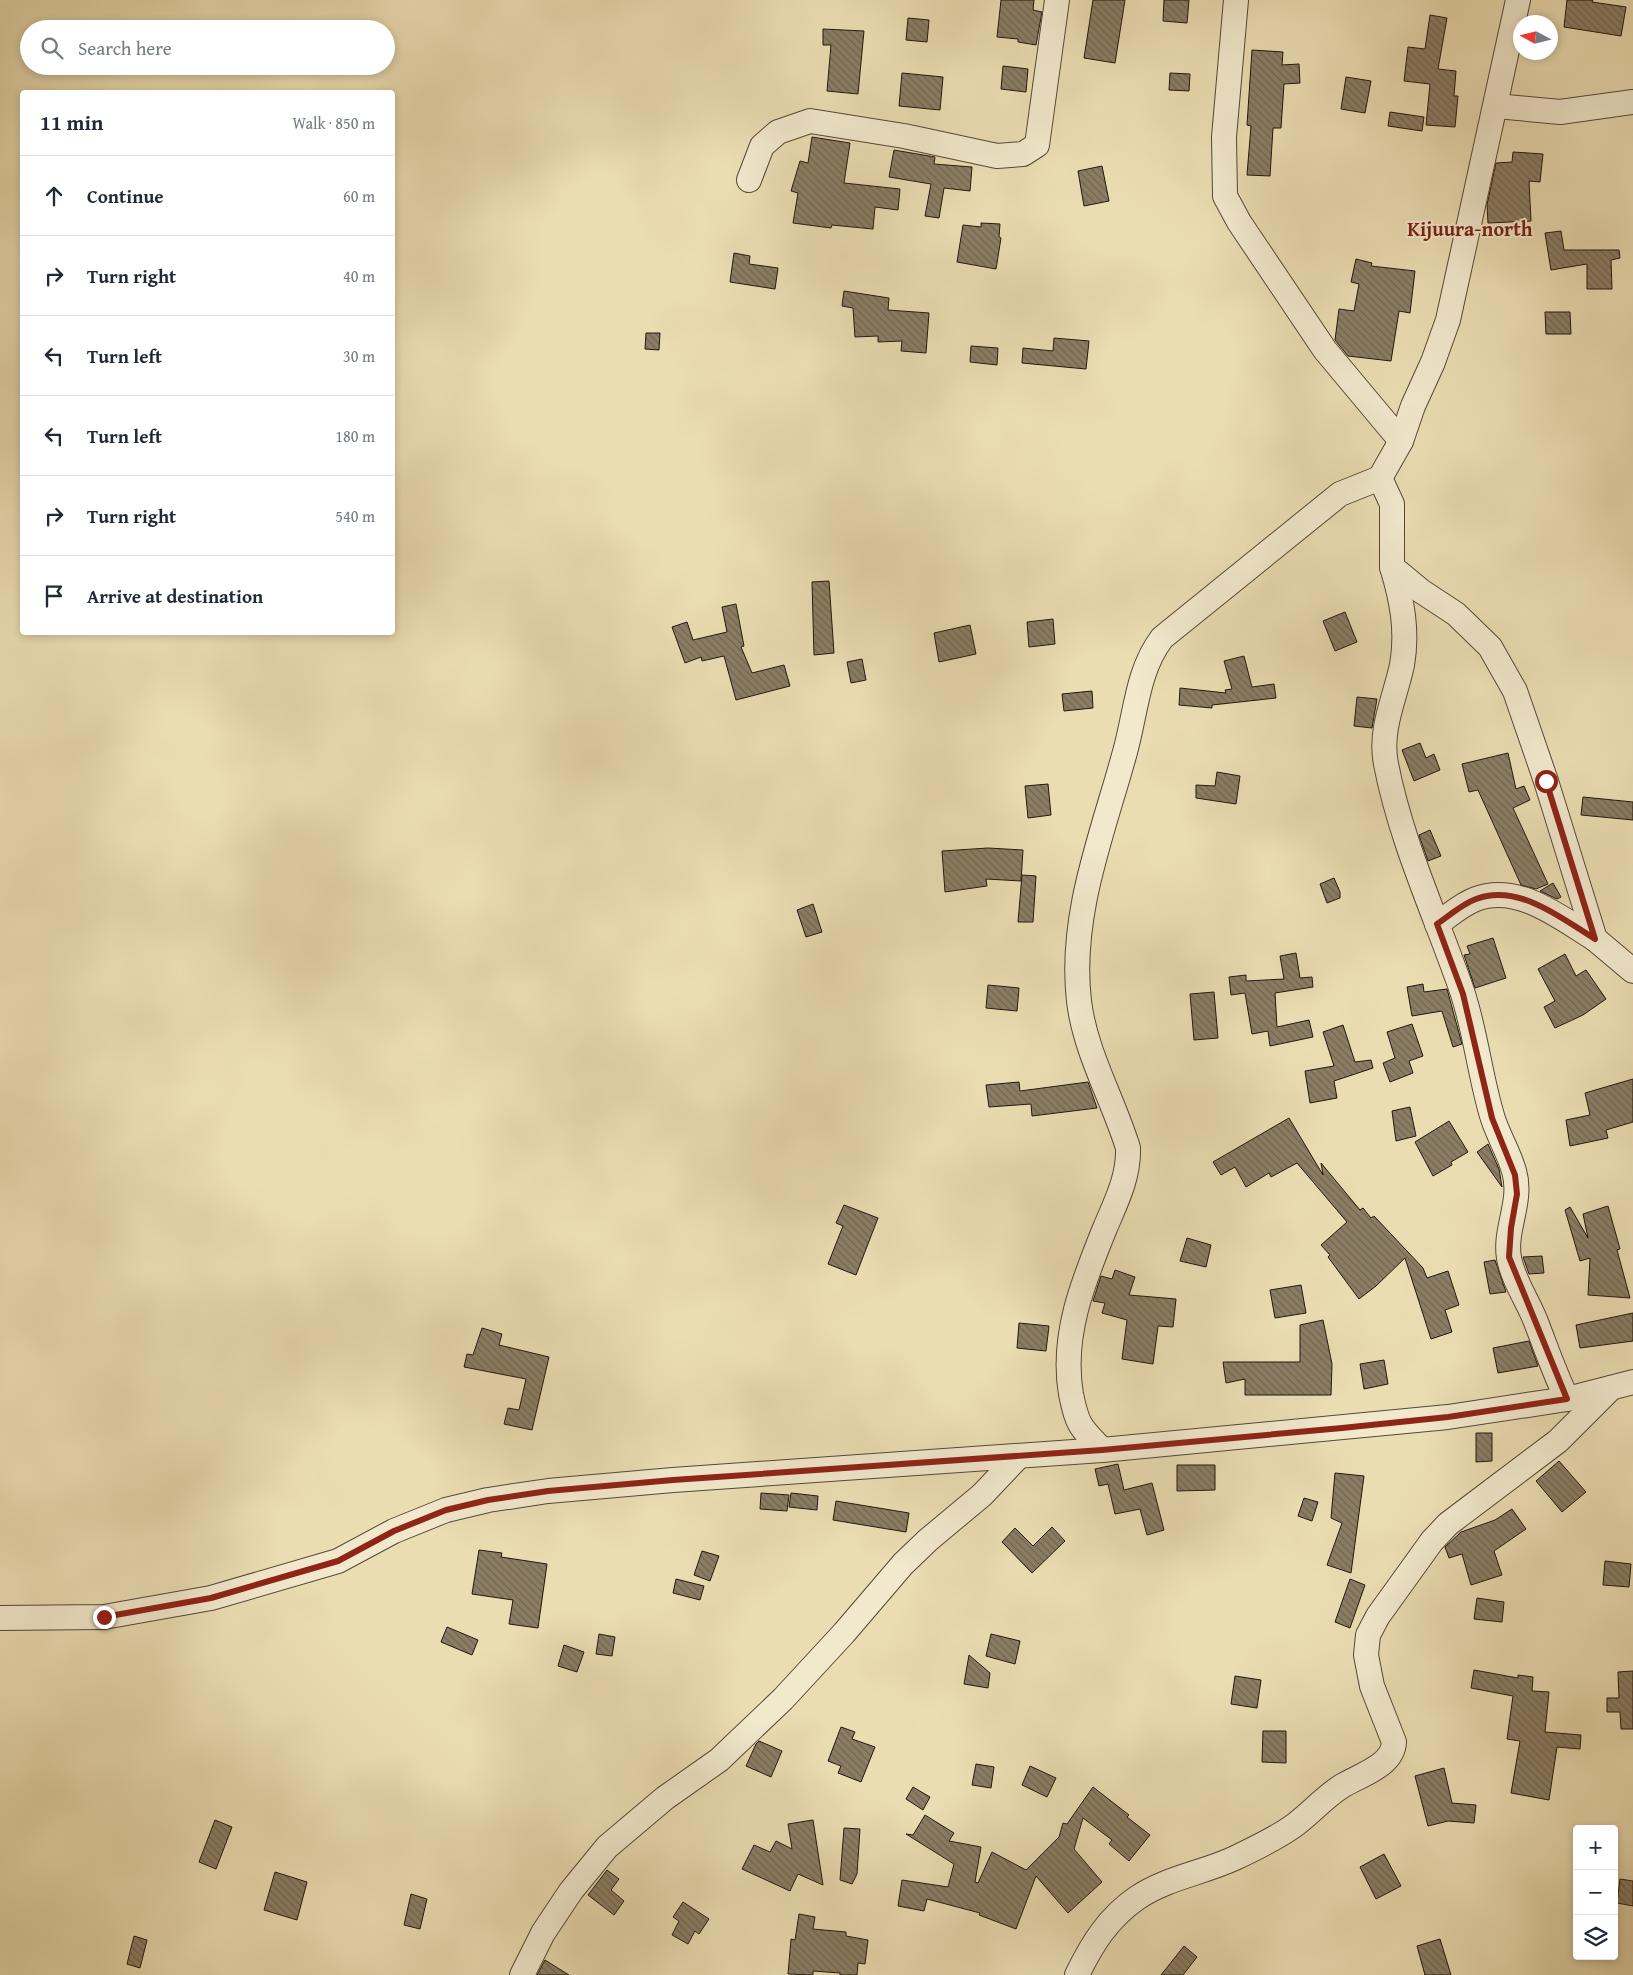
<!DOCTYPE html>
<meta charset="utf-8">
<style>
:root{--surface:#fff;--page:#f2f2f3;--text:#1f2937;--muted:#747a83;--line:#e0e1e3}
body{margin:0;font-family:"Gentium Book Plus",serif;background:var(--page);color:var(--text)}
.controls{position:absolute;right:15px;bottom:15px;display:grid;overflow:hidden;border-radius:5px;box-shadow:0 2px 8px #0003}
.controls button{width:45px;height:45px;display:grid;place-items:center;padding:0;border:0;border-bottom:1px solid var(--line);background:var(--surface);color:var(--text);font:25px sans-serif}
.compass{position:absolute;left:1513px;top:15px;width:45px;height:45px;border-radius:50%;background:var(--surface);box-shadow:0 2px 8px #0003;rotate:277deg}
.stop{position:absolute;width:15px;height:15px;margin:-11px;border:4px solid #8f2418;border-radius:50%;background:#fff}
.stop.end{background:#8f2418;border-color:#fff;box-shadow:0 1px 5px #0008}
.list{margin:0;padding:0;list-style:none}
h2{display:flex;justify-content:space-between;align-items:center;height:65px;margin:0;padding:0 20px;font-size:21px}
h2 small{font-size:16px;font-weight:400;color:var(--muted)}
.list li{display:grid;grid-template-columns:32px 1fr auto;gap:15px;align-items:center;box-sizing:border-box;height:80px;padding:0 20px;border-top:1px solid var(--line)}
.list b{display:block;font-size:19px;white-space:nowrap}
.list em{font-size:16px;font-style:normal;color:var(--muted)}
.icon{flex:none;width:28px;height:28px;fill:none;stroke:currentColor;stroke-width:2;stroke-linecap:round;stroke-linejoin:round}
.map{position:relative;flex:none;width:1633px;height:1975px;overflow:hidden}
.search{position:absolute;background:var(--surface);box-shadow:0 2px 8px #0003;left:20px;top:20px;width:375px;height:55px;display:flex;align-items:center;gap:12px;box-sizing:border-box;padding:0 18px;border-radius:28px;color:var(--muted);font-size:19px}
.panel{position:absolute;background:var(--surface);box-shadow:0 2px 8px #0003;left:20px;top:90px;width:375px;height:545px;border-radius:5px}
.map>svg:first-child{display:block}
</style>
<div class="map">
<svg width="1633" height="1975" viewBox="0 0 1633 1975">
<defs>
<pattern id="building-back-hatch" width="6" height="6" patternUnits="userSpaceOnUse" patternTransform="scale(1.25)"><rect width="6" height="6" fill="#8b7e65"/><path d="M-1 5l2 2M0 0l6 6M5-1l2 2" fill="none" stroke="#716652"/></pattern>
</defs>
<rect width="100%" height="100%" fill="#ebddb2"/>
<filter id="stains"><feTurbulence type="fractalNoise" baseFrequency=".004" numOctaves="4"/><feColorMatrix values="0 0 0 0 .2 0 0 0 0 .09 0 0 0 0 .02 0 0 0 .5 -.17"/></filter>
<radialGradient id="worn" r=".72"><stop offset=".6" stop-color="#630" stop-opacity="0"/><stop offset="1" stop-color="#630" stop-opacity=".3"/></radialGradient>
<!-- building -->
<g fill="url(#building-back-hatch)" stroke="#221711">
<path d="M1001 0H1034L1033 10 1042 12 1036 45 1018 42V39L997 37Z"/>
<path d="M1093 0H1125L1115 63 1084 58Z"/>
<path d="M1164 0H1189L1187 23 1163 21Z"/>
<path d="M1567 0H1593L1592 2 1626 7 1621 36 1564 27Z"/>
<path d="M1430 15 1447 18 1438 69 1456 71 1454 96H1458L1455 127 1426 125 1430 84 1404 81 1408 47 1425 49Z"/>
<path d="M908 18 929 20 927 42 906 40Z"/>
<path d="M823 29 864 31 858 94 827 91 831 45H823Z"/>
<path d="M1252 50 1283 52 1282 65 1299 64 1300 83 1284 84 1281 128H1273L1270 176 1247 175 1251 126 1247 125Z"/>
<path d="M1003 66 1028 69 1026 92 1001 89Z"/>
<path d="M902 73 943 77 940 110 899 106Z"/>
<path d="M1170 73 1190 74 1189 91 1169 90Z"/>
<path d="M1346 77 1371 81 1365 113 1341 109Z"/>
<path d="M1390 112 1424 117 1422 131 1388 126Z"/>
<path d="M812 137 850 143 844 183 900 189 898 210 875 207 873 229 832 225 831 228 793 223 798 193 791 191 800 161 808 163Z"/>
<path d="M894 150 935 157 934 164 972 167 970 191 944 188 939 218 925 216 931 184 889 177Z"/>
<path d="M1513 152 1543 154 1540 182 1529 181 1531 221 1488 223 1487 205 1496 163 1512 162Z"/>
<path d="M1102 166 1109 201 1084 206 1078 171Z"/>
<path d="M981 223 1000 224 999 237 1001 238 996 269 957 262 963 225 981 227Z"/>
<path d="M1561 231 1564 250H1619L1620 258 1611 260 1612 289H1587V264L1551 270 1545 233Z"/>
<path d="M734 253 750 256 749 264 778 268 775 289 730 282Z"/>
<path d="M1356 259 1372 263 1371 266 1415 271 1410 313 1399 311 1391 361 1348 356 1335 340 1339 309 1354 311 1359 284 1351 282Z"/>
<path d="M844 291 889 298 888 310 929 313 926 353 901 351 902 341 878 342V336L855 337 853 308 842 306Z"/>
<path d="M1545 312H1570L1571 334H1546Z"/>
<path d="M646 333H660L659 350 645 349Z"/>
<path d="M1054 338 1089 341 1086 369 1022 363 1023 348 1053 351Z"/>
<path d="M971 346 998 348 997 365 970 362Z"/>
<path d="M829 581 834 653 814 655 812 582Z"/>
<path d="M736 604 744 646 741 647 752 673 784 665 790 686 736 700 724 656 702 661 701 657 685 663 672 627 687 622 693 640 727 632 722 607Z"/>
<path d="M1345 612 1357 642 1335 651 1323 621Z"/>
<path d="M1053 619 1055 644 1029 647 1027 622Z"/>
<path d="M970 625 976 654 939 662 934 633Z"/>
<path d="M1244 656 1252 687 1274 684 1276 698 1212 705V708L1179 705 1180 688 1226 693 1225 690 1232 689 1224 661Z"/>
<path d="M862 659 866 680 851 683 847 662Z"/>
<path d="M1092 691 1093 708 1064 711 1062 694Z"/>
<path d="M1357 697 1377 699 1372 728 1354 726Z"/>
<path d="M1420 743 1426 758 1434 754 1440 770 1414 781 1402 750Z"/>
<path d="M1508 753 1516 789 1524 786 1530 800 1513 808 1548 884 1536 889 1521 885 1478 790 1469 792 1462 764Z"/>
<path d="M1217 772 1240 776 1236 804 1196 798V785L1215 786Z"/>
<path d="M1048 784 1051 815 1028 818 1025 786Z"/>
<path d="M1583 797 1633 802V820L1581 815Z"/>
<path d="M1430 830 1441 856 1428 861 1419 835Z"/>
<path d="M988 848 1023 850 1021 881 986 879 987 886 945 892 942 851Z"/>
<path d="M1022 875 1036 876 1033 922H1018Z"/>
<path d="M1334 878 1340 892V898L1327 903 1320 884Z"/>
<path d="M1553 883 1561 897 1557 899 1540 891Z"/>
<path d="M813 904 822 932 806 937 797 910Z"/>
<path d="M1493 938 1506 978 1475 988 1464 955 1470 954 1467 946Z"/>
<path d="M1296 953 1300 978 1312 977 1313 987 1275 993 1277 1027 1309 1020 1313 1037 1270 1046 1268 1031 1252 1034 1245 993 1231 995 1229 977 1246 975V981L1284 979 1280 956Z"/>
<path d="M1565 954 1576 976 1586 970 1606 999 1583 1015 1555 1028 1544 1007 1555 1001 1538 969Z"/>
<path d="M1423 984 1424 992 1447 989 1462 1044 1453 1047 1442 1011 1412 1016 1407 987Z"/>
<path d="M988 985 1019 988 1017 1011 986 1008Z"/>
<path d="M1214 992 1218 1038 1194 1040 1190 994Z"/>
<path d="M1412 1024 1423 1056 1409 1061 1413 1073 1390 1082 1383 1063 1395 1058 1387 1032Z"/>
<path d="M1343 1025 1355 1062 1371 1060 1373 1068 1334 1081 1337 1098 1310 1103 1305 1071 1334 1066 1323 1032Z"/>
<path d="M1633 1079V1122L1606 1130 1608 1138 1570 1146 1566 1120 1590 1115 1585 1093Z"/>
<path d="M1019 1082 1020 1091 1088 1082 1097 1108 1032 1116 1031 1104 989 1107 986 1085Z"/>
<path d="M1410 1107 1416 1136 1396 1141 1392 1111Z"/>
<path d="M1289 1118 1323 1175 1321 1163 1360 1210 1363 1208 1371 1218 1374 1216 1423 1268 1427 1278 1448 1271 1459 1305 1445 1310 1452 1332 1431 1339 1405 1258 1376 1286 1359 1299 1328 1257 1330 1255 1321 1245 1347 1222 1297 1163 1271 1177 1269 1173 1246 1187 1235 1167 1221 1175 1213 1162Z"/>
<path d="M1449 1121 1468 1152 1451 1162 1452 1165 1433 1176 1415 1142Z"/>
<path d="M1488 1144 1499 1169 1502 1187 1477 1152Z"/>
<path d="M844 1205 878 1218 856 1275 828 1264 843 1226 836 1223Z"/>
<path d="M1608 1206 1620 1249 1617 1250 1630 1298 1588 1295 1590 1258 1580 1261 1565 1210 1570 1207 1588 1238 1583 1214Z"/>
<path d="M1187 1238 1211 1245 1206 1267 1180 1261Z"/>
<path d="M1542 1256 1544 1273 1529 1274 1523 1257Z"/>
<path d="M1495 1260 1506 1292 1490 1294 1484 1262Z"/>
<path d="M1115 1270 1135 1277 1129 1295 1176 1299 1173 1327 1158 1326 1153 1364 1122 1359 1127 1320 1102 1313 1105 1303 1093 1301 1101 1276 1112 1279Z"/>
<path d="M1301 1285 1306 1313 1275 1318 1270 1290Z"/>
<path d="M1633 1313V1341L1580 1348 1576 1325Z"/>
<path d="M1323 1320 1332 1364 1331 1395H1245V1379L1226 1383 1223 1362H1300V1325Z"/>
<path d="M1019 1323 1049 1326 1046 1351 1017 1348Z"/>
<path d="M482 1328 502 1334 499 1345 549 1357 532 1430 504 1424 508 1408 519 1410 526 1379 464 1367 467 1354 473 1355Z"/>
<path d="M1529 1341 1538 1366 1498 1373 1493 1348Z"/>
<path d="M1384 1360 1388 1384 1364 1389 1360 1364Z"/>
<path d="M1476 1433H1492V1461L1476 1462Z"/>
<path d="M1559 1461 1586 1492 1562 1512 1536 1481Z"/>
<path d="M1118 1464 1124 1490 1152 1483 1164 1530 1147 1535 1140 1509 1115 1514 1108 1484 1099 1486 1095 1469Z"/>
<path d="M1177 1465H1215V1490L1177 1491Z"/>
<path d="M1335 1473 1364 1476 1351 1573 1327 1565 1342 1523 1331 1518Z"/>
<path d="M761 1493 789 1495 787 1511 760 1509Z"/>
<path d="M791 1493 818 1496 817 1510 789 1507Z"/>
<path d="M1304 1498 1318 1502 1312 1521 1298 1516Z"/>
<path d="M836 1501 909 1513 906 1532 833 1520Z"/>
<path d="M1512 1509 1526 1529 1494 1551 1502 1575 1471 1585 1462 1554 1449 1558 1445 1547 1461 1532 1495 1520Z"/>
<path d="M1052 1527 1065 1541 1032 1573 1002 1542 1015 1528 1033 1546Z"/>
<path d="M479 1550 502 1553 501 1557 547 1564 538 1628 509 1624 513 1600 472 1594Z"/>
<path d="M702 1551 719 1556 710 1581 694 1575Z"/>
<path d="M1605 1561 1631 1564 1629 1587 1603 1585Z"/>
<path d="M676 1579 704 1586 700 1600 673 1593Z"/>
<path d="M1350 1579 1365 1585 1350 1628 1335 1622Z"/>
<path d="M1477 1598 1504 1602 1502 1622 1474 1619Z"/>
<path d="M447 1627 478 1640 472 1655 441 1642Z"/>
<path d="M599 1634 615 1637 612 1656 596 1654Z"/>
<path d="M991 1634 1020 1641 1015 1664 986 1656Z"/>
<path d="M564 1645 584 1652 577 1672 558 1666Z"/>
<path d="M969 1655 990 1673 988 1688 964 1684Z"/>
<path d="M1474 1670 1518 1678V1675L1533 1677 1532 1691 1549 1692 1545 1732 1581 1735 1580 1749 1557 1747 1549 1800 1511 1793 1520 1741 1507 1739 1513 1696 1471 1688Z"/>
<path d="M1633 1671V1729H1621L1620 1712H1607V1698H1619L1618 1672Z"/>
<path d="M1235 1676 1261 1680 1257 1708 1231 1704Z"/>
<path d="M841 1727 855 1732 852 1739 875 1747 861 1782 838 1773 841 1766 828 1761Z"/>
<path d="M1263 1731H1286V1763L1262 1762Z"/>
<path d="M759 1741 782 1751 771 1777 746 1766 756 1744Z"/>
<path d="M976 1764 994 1767 991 1788 972 1785Z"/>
<path d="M1030 1766 1056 1778 1047 1797 1022 1785Z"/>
<path d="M1444 1768 1452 1803 1476 1805 1474 1823 1448 1821 1428 1826 1415 1776Z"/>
<path d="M913 1787 930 1797 923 1810 906 1799Z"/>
<path d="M1093 1787 1129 1815 1127 1817 1150 1835 1129 1861 1109 1844 1112 1840 1083 1818 1074 1849 1102 1882 1068 1913 1036 1876 1016 1929 979 1915 980 1913 927 1899 924 1911 898 1906 902 1880 948 1887 954 1864 906 1834 913 1835 925 1815 954 1833 949 1841 981 1847 975 1882 978 1883 992 1852 1026 1870 1059 1837 1063 1823 1067 1824Z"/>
<path d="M215 1820 232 1827 216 1869 199 1862Z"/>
<path d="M813 1820 823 1885 798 1874 790 1891 742 1869 754 1845 770 1852 776 1841 792 1849 788 1824Z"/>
<path d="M844 1828 860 1829 857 1874 852 1884 840 1880Z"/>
<path d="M1384 1854 1401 1886 1376 1899 1360 1867Z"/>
<path d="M607 1870 619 1879 611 1890 624 1901 614 1915 588 1895Z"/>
<path d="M275 1872 307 1882 297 1920 264 1910Z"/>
<path d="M1620 1879 1633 1881V1906L1617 1903Z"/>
<path d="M411 1894 427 1899 420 1929 404 1925Z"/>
<path d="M683 1902 709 1919 699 1934 695 1931 688 1944 672 1935 679 1921 673 1917Z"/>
<path d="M799 1914 815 1917 813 1929 846 1932V1936L868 1940 865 1964 858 1963 857 1975H840V1973L813 1971V1975L788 1974 791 1939 795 1940Z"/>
<path d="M134 1936 147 1940 140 1968 127 1964Z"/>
<path d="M1440 1939 1451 1975H1425L1417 1946Z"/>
<path d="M1184 1946 1197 1957 1183 1975H1161Z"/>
<path d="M545 1960 569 1975H537Z"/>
</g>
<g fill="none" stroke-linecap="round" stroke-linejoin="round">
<!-- minor casing -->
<g stroke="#544839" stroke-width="26">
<g id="minor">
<path d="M1236 0 1224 137 1225 196 1239 222 1325 350 1401 441"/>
<path d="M1518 0 1448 320 1433 362 1413 406 1401 441 1380 478 1392 504V567L1421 591 1456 614 1490 647 1515 691 1546 781 1595 939 1633 971"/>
<path d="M1496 106 1560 112 1633 102"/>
<path d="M749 180 762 146 778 132 810 121 904 136 997 156 1023 154 1037 145 1057 0"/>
<path d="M1392 567C1402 600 1408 631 1402 665 1395 698 1379 730 1386 764 1401 842 1436 916 1462 991 1476 1033 1480 1077 1493 1119 1499 1137 1509 1153 1514 1171 1523 1201 1504 1229 1509 1258 1513 1280 1528 1301 1536 1322 1546 1348 1555 1374 1567 1399"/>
<path d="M1437 924C1449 916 1462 904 1476 899 1518 883 1561 918 1595 939"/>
<path d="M1102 1450C1095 1442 1085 1433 1080 1424 1075 1415 1073 1404 1071 1394 1061 1336 1083 1282 1105 1228 1116 1202 1129 1177 1128 1148 1113 1099 1085 1052 1079 1001 1069 915 1103 833 1125 752 1136 713 1137 671 1162 638L1340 494 1380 478"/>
<path d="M0 1618 104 1617 211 1598 338 1561 394 1531 446 1510 488 1500 548 1491 673 1480 1102 1450 1448 1417 1567 1399 1633 1382"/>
<path d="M522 1975 543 1933 571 1891 607 1847 665 1798 719 1760 783 1699 844 1633 903 1564 928 1540 982 1495 1019 1456"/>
<path d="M1077 1975C1092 1944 1108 1918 1137 1898 1166 1878 1203 1873 1235 1858 1254 1849 1275 1839 1292 1827 1309 1815 1323 1798 1342 1786 1360 1775 1393 1766 1394 1742L1372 1686 1366 1655 1368 1635 1378 1616 1432 1541 1448 1524 1558 1441 1611 1388"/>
</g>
</g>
<!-- minor -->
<use href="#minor" stroke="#f2e9cd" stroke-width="24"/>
</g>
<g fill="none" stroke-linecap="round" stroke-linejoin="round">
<!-- route -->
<path stroke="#8f2418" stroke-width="6" d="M104 1617 211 1598 338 1561 394 1531 446 1510 488 1500 548 1491 673 1480 1102 1450 1342 1428 1448 1417 1567 1399 1509 1257 1511 1228 1517 1194 1515 1175 1492 1118 1463 994 1437 924C1449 916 1462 904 1476 899 1518 883 1561 918 1595 939L1546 781"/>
</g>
<g text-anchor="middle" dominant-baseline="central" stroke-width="4" stroke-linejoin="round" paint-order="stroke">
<!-- quarter labels -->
<g font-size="20" font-weight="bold" fill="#7a1f14" stroke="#f2e9cd">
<text x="1470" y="228">Kijuura-north</text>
</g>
</g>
<rect width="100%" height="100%" filter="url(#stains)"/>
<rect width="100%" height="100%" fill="url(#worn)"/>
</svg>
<div class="controls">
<button>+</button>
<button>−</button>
<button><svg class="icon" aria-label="layers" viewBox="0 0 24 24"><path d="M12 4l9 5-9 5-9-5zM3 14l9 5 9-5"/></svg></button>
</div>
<svg class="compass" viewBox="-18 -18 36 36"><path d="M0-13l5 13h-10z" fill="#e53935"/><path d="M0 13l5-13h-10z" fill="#747a83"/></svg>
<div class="stop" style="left:1546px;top:781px"></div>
<div class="stop end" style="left:104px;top:1617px"></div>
<div class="search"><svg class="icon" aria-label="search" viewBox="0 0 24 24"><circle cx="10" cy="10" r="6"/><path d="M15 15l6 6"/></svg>Search here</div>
<section class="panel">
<h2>11 min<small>Walk · 850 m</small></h2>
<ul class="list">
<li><svg class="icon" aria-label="ahead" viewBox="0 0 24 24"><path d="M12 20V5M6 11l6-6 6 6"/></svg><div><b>Continue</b></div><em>60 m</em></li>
<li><svg class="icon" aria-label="right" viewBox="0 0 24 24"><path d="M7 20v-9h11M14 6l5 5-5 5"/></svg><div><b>Turn right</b></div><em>40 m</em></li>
<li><svg class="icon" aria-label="left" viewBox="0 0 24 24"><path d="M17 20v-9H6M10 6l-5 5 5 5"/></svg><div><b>Turn left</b></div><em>30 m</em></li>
<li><svg class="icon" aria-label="left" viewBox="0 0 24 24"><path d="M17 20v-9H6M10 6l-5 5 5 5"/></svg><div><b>Turn left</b></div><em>180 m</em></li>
<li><svg class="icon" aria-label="right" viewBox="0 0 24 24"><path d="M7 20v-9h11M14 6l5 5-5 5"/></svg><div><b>Turn right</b></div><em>540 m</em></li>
<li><svg class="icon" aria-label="arrive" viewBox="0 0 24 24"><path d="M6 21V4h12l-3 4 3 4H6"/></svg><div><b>Arrive at destination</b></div></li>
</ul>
</section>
</div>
